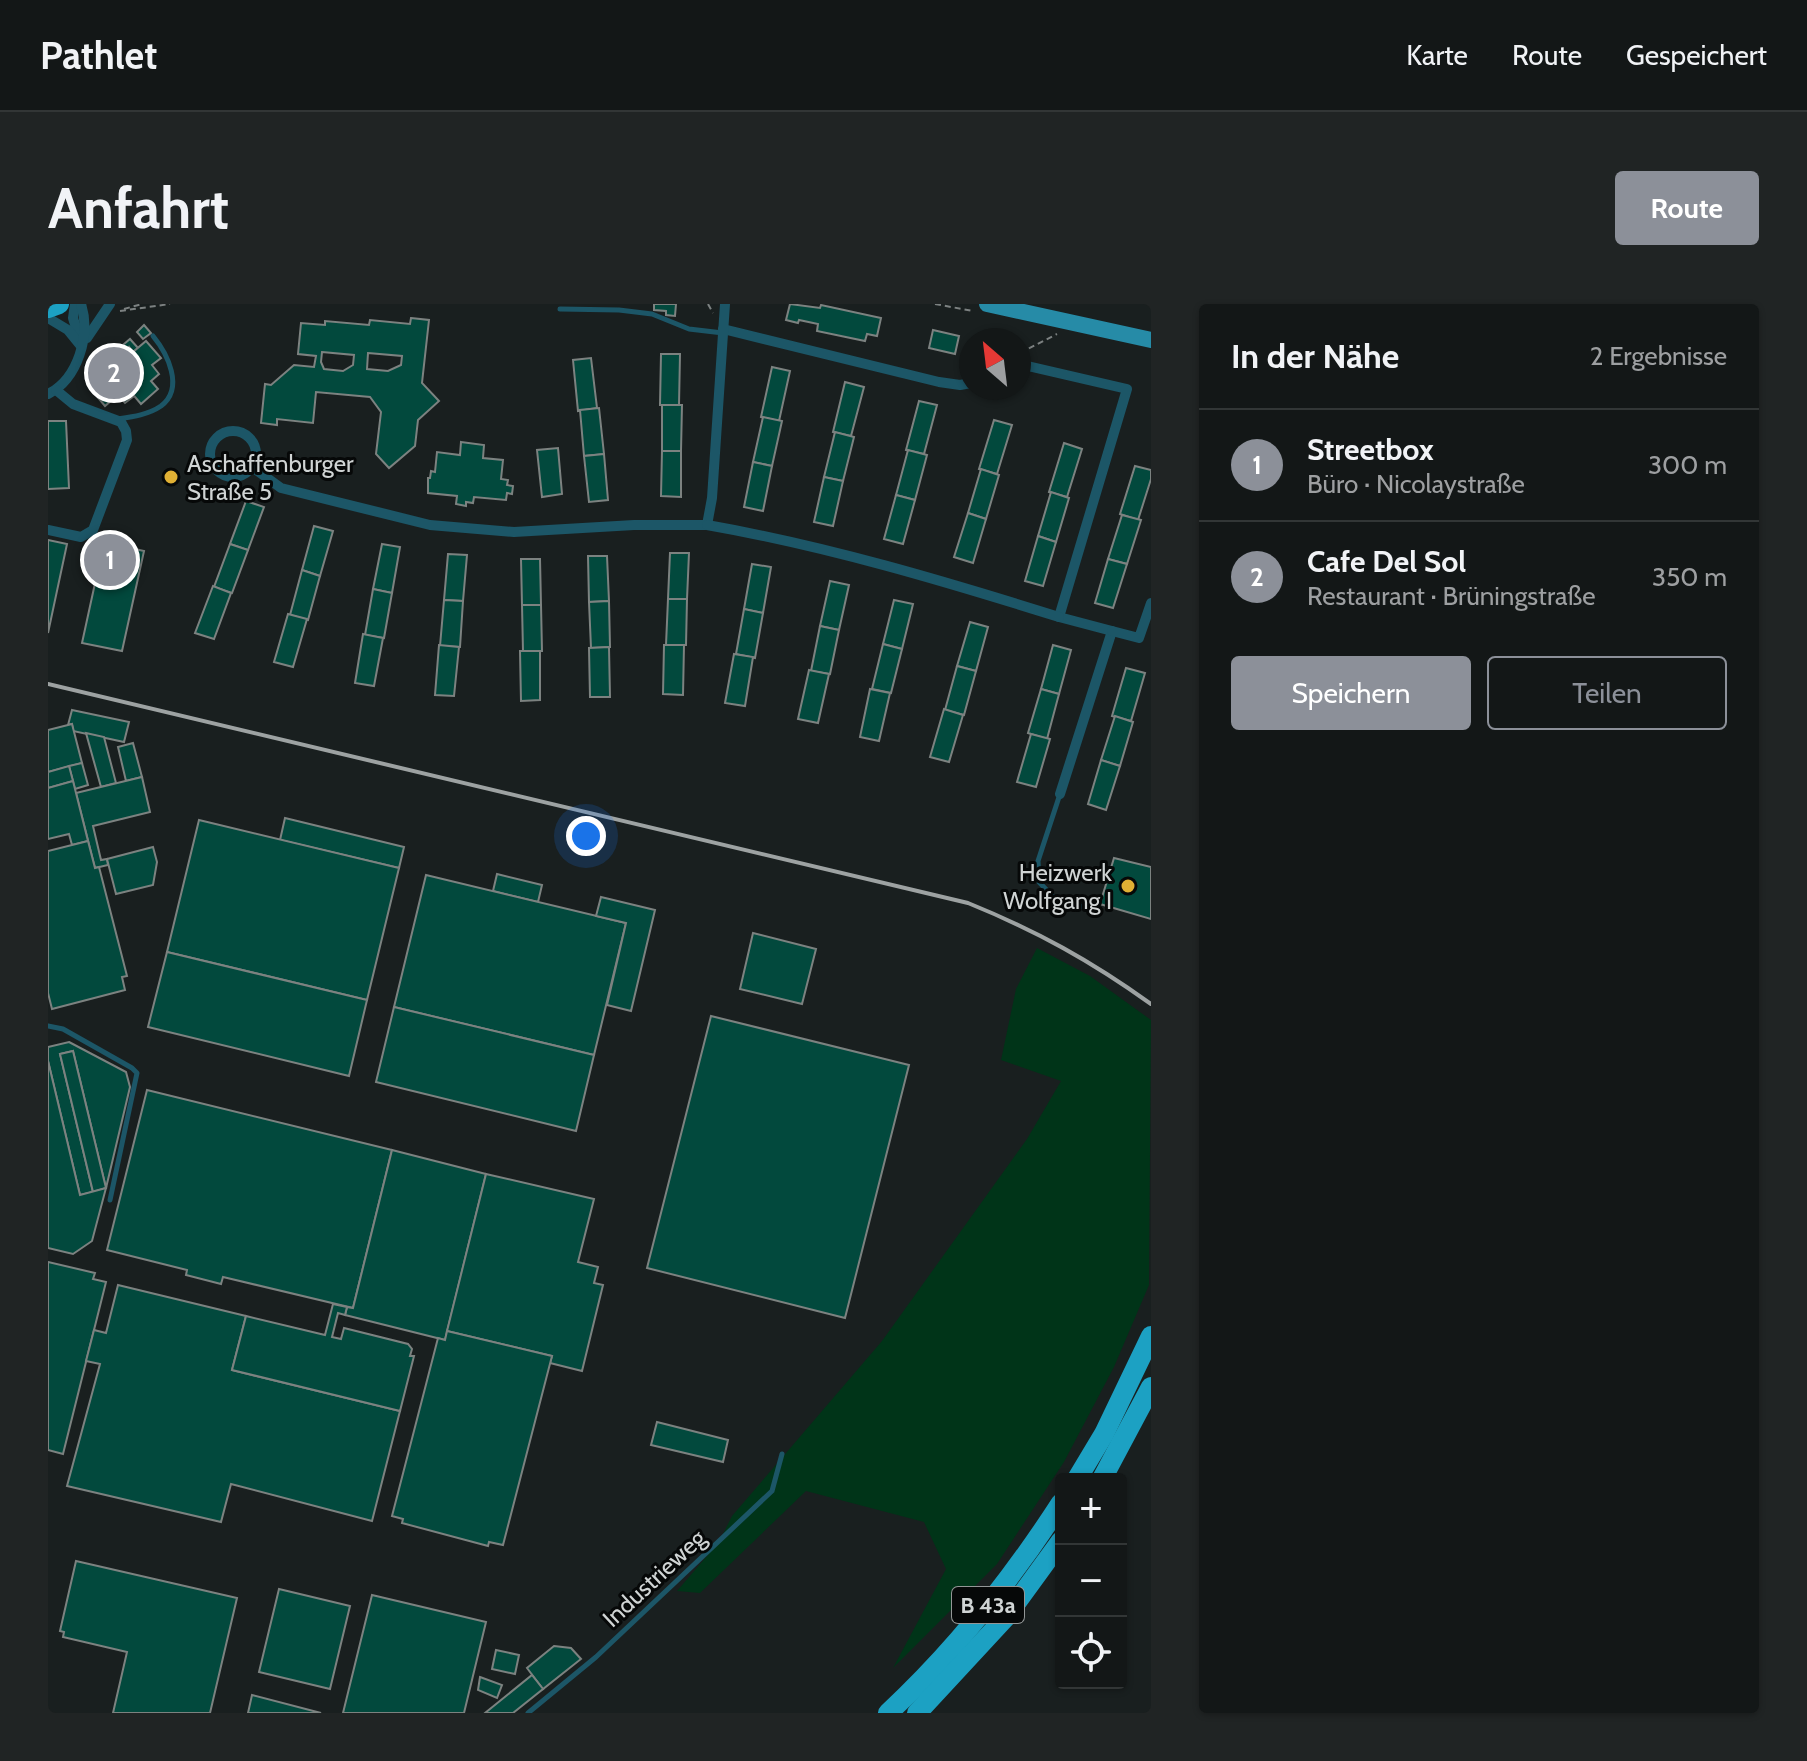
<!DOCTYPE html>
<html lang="de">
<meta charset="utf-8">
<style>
:root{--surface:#131717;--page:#202424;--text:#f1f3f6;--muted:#9d9fa1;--line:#323636;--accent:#8c9099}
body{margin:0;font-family:Cabin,sans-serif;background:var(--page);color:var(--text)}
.controls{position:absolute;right:24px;bottom:24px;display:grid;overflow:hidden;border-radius:8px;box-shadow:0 2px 6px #0004}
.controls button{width:72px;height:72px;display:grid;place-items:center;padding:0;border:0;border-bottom:2px solid var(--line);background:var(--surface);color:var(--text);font:40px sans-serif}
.compass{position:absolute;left:911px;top:24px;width:72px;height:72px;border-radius:50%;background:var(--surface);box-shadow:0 2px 6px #0004;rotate:332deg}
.you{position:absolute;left:538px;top:532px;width:28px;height:28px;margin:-20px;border:6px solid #fff;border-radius:50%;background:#1a73e8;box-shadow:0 0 0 12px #1a73e833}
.badge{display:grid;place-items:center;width:52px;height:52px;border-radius:50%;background:var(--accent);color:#fff;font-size:26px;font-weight:700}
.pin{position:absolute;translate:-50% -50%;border:4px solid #fff;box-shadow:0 2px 8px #0006}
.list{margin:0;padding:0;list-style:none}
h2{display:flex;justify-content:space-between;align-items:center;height:104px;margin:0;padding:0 32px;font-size:34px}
h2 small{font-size:26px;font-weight:400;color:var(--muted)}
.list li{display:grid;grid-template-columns:52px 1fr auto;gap:24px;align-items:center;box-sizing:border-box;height:112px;padding:0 32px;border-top:2px solid var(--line)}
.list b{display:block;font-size:30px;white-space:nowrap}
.list p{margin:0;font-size:26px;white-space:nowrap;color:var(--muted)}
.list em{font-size:26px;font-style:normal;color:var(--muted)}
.actions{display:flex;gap:16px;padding:24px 32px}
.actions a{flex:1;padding:18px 0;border:2px solid var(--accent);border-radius:8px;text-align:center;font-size:28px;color:var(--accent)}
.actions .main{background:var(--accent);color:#fff}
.icon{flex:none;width:44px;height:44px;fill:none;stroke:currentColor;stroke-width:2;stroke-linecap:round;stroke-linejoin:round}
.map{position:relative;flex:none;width:1103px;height:1409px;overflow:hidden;border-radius:8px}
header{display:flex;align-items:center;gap:48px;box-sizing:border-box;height:112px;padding:0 40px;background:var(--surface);border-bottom:2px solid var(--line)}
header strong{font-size:38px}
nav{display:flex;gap:44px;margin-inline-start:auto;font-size:28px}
.intro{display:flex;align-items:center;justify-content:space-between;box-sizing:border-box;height:192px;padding:0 48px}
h1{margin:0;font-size:56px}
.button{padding:20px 36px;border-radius:8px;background:var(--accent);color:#fff;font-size:28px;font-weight:700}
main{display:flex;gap:48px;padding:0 48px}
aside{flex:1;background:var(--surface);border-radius:8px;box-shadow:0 2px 6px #0004}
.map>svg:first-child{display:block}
</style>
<header>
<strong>Pathlet</strong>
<nav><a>Karte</a><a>Route</a><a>Gespeichert</a></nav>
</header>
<div class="intro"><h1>Anfahrt</h1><a class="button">Route</a></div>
<main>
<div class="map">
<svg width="1103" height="1409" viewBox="0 0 1103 1409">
<rect width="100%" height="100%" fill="#191f1f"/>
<!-- green -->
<path fill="#003418" d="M989 644 1042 672 1103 716 1101 981 1066 1063 1016 1158 949 1260 845 1364 898 1265 876 1218 758 1187 652 1289 629 1287 671 1238 684 1212 834 1037 979 835 1013 777 953 756 968 685Z"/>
<!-- building -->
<g fill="#02493d" stroke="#7c8280" stroke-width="2" fill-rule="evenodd">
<path d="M606 0H628L627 12 618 11V7L606 6Z"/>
<path d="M742 0 772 4 773 1 833 14 829 32 819 30 817 37 769 27 770 20 751 16 750 19 738 16Z"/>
<path d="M363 14 381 16 374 79 391 97 370 116 367 142 341 164 328 150 333 108 322 93 268 88 265 119 229 115V121L213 119 217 80 223 81 246 61 266 63 268 52 250 50 253 19 277 21V17L321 21 322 16 362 20ZM274 48 306 51 305 61 295 67 276 65 273 58ZM320 49 354 52 353 61 340 67 319 65Z"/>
<path d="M96 21 103 29 95 35 89 28Z"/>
<path d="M885 26 911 32 907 50 881 44Z"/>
<path d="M82 35 90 44 85 48 81 43 56 65 78 91 82 87 86 92 77 99 70 91 57 102 42 84 55 73 48 65 60 54 56 48 64 41 69 46Z"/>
<path d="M98 37 113 54 104 61 111 70 103 77 110 85 93 100 82 87 78 91 56 65 81 43 85 48Z"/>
<path d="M613 50H632L631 101H612Z"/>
<path d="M543 54 549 104 530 107 525 56Z"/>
<path d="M724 63 742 67 731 117 713 113Z"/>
<path d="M797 78 816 83 803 132 785 128Z"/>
<path d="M871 97 889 101 876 150 858 146Z"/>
<path d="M614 101H634L633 147H614Z"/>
<path d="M551 104 556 150 536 152 532 106Z"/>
<path d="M715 113 734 117 724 162 705 158Z"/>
<path d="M946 116 964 121 949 170 931 165Z"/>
<path d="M0 117H18L21 184 0 185Z"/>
<path d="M787 128 806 133 795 177 776 173Z"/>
<path d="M413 138 436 141 435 154 455 156 453 175 460 176 459 181 465 182 464 190 459 189 458 196 426 193 425 199 418 198V202L408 200 409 192 380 189V174H382L383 167 387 168 389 148 412 151Z"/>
<path d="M1016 139 1034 145 1019 193 1001 188Z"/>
<path d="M510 144 514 190 494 193 489 146Z"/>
<path d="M860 146 879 151 867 196 848 191Z"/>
<path d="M614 147H633V193L613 192Z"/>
<path d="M556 150 560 196 541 198 536 152Z"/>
<path d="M705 158 724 162 715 207 696 203Z"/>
<path d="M1087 162 1103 166V175L1090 216 1072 210Z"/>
<path d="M933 165 951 171 938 215 920 209Z"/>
<path d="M122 167 128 169 124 179 119 177Z"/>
<path d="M776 173 795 177 785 222 766 218Z"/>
<path d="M1003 188 1021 194 1008 238 990 232Z"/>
<path d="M848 191 867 196 855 240 836 235Z"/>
<path d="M198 197 216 203 200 246 182 240Z"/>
<path d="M920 209 938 215 925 259 906 253Z"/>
<path d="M1074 211 1093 216 1079 260 1060 255Z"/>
<path d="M266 222 285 227 272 272 254 266Z"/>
<path d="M990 232 1008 238 995 282 977 277Z"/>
<path d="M0 236 19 240 0 329Z"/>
<path d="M56 238 96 247 74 347 34 339Z"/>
<path d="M182 240 200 246 184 289 166 283Z"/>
<path d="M334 240 352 243 344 289 325 285Z"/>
<path d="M622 249H641L639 295H620Z"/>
<path d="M400 250 419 251 415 297 396 296Z"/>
<path d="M540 252H559L561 297 541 298Z"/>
<path d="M473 255H492L493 301H474Z"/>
<path d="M1060 255 1079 260 1065 304 1047 299Z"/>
<path d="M704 260 723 263 715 309 696 305Z"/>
<path d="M254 266 272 272 260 316 242 311Z"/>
<path d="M782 277 801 281 791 326 772 322Z"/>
<path d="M165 282 183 289 166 335 147 329Z"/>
<path d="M325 285 344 289 336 334 317 331Z"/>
<path d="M620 295H639L638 341H618Z"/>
<path d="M396 296 415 297 412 343 392 342Z"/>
<path d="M846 296 865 300 854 345 835 340Z"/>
<path d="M561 297 562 343 543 344 541 298Z"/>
<path d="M474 301H493L494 347H475Z"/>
<path d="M696 305 715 309 707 354 688 350Z"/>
<path d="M240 310 259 315 245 363 226 358Z"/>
<path d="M922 318 940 323 928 367 909 362Z"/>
<path d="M772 322 791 326 782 370 763 367Z"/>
<path d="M315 330 335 334 326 382 307 379Z"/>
<path d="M835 340 854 345 843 389 824 385Z"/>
<path d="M391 341 411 343 406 392 387 391Z"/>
<path d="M616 341H636L635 391 615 390Z"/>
<path d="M1005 341 1023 346 1011 390 993 385Z"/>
<path d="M561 343 562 393H542L541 344Z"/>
<path d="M472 347H492V396L473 397Z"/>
<path d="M686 350 705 353 697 402 677 399Z"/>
<path d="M909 362 928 367 916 411 897 406Z"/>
<path d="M1078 364 1097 369 1083 417 1064 412Z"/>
<path d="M761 366 781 370 770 419 750 415Z"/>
<path d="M822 385 842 389 831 437 812 433Z"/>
<path d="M993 385 1011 390 999 435 980 429Z"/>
<path d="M896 405 915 411 901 458 882 453Z"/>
<path d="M24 406 81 418 76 438 25 427 24 420 20 421Z"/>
<path d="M1067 412 1085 418 1072 462 1053 456Z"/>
<path d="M24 420 34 459 0 468V426Z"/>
<path d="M38 429 56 433 68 479 53 483Z"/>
<path d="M983 430 1002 435 988 483 969 478Z"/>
<path d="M85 439 94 473 78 477 70 443Z"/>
<path d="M1053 456 1072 462 1058 506 1040 500Z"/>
<path d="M34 459 40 481 27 485 21 462Z"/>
<path d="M21 462 25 477 0 484V468Z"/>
<path d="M94 473 102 508 45 522 53 556 59 555 60 561 47 564 28 489Z"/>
<path d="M25 477 40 537 24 541 21 530 0 535V484Z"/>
<path d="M237 514 356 543 351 564 232 536Z"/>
<path d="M151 516 351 564 319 696 119 648Z"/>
<path d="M40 537 47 564 51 563 79 672 74 673 77 686 4 705 0 689V547Z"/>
<path d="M105 543 109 558 105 581 68 590 59 555Z"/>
<path d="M1066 554 1103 563V615L1052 600Z"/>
<path d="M449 570 494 581 490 598 445 587Z"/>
<path d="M378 571 578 619 546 751 346 703Z"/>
<path d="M553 593 607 606 583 707 559 701 578 619 548 612Z"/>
<path d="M705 629 768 645 754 700 692 685Z"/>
<path d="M119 648 319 696 301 772 100 723Z"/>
<path d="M346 703 546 751 528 827 328 778Z"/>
<path d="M663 712 861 761 797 1014 599 964Z"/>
<path d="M21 738 78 768 82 783 58 884 25 747 12 750 45 888 32 891 0 757V743Z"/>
<path d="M25 747 58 884 45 888 12 750Z"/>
<path d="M0 757 32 891 58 884 44 937 25 950 0 944Z"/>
<path d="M99 786 344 846 305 1004 175 973 173 980 138 971 139 966 59 946Z"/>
<path d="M344 846 438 870 397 1036 297 1011 299 1003 305 1004Z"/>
<path d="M438 870 546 895 530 958 550 963 546 979 555 981 534 1067 502 1059 504 1052 399 1027Z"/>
<path d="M0 958 47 969 45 975 58 978 15 1150 0 1146Z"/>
<path d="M70 981 198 1012 184 1066 352 1107 324 1217 183 1180 173 1218 19 1182 52 1060 38 1057 46 1026 58 1029Z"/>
<path d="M285 1000 299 1003 297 1011 290 1009 284 1033 293 1035 296 1024 360 1040 364 1045 362 1052H366L352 1107 184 1066 198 1012 277 1031Z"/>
<path d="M399 1027 504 1052 455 1241 441 1238 440 1242 354 1219 355 1215 344 1212 390 1034 397 1036Z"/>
<path d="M609 1118 680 1136 675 1158 603 1141Z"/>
<path d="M28 1257 189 1294 162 1409H65L79 1348 15 1333 16 1328 12 1327Z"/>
<path d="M231 1285 302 1302 282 1385 211 1368Z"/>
<path d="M324 1291 438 1318 416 1409H295Z"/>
<path d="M506 1342 523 1344 533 1355 495 1385 479 1364Z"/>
<path d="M448 1346 471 1351 467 1370 444 1365Z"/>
<path d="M484 1371 495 1385 465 1409H437Z"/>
<path d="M432 1373 454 1381 449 1394 430 1386Z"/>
<path d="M204 1391 273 1409H200Z"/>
</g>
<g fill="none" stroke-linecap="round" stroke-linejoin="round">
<!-- path -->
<g stroke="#7c8181" stroke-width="2" stroke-dasharray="6 4" stroke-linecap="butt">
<path d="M660 0 665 9"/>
<path d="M887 0 925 7"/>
<path d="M76 5 94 0"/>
<path d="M72 7 122 0"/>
<path d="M972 49 1009 30"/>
</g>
<!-- lane -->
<g stroke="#1c5667" stroke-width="5">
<path d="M512 5 571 6 604 10 641 25 675 29"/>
<path d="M69 115C83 113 100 111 113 102 137 84 119 49 105 32"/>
<path d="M1012 490 990 557 991 578 1009 597 1040 604"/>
<path d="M0 722 15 725 84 764 89 769 62 896"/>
<path d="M480 1409 548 1353 724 1187 734 1150"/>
</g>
<!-- street -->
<g stroke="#1c5667" stroke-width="10">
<path d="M27 0 25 14 32 37"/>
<path d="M0 14 20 26 33 42"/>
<path d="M675 25 891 78 912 81 923 79"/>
<path d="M39 34 62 0"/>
<path d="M971 60 1079 85 1011 313 1064 327 1012 490"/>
<path d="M0 90C30 75 43 31 33 0"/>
<circle cx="185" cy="150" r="23"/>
<path d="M204 163 233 184 382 221 466 228 586 221H659L664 194 677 0"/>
<path d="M659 221C779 242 896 277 1011 313"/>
<path d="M0 226 33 233 45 226 79 136 78 127 73 118 25 100 8 86"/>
<path d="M1064 327 1091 334 1103 299"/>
</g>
<!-- primary -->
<path stroke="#268ba7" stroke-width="16" d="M939 0 1103 36"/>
<!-- highway -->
<g stroke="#1ca1c3" stroke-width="20">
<path d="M0 4 11 0"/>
<path d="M1029 1175 1056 1130 1103 1032"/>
<path d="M1054 1175 1103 1083"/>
<path d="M840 1409C907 1347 963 1276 1013 1199"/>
<path d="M869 1409 957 1314 1013 1237"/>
</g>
<!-- rail -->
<path stroke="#9da2a2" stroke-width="4" d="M0 380 920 599C989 627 1043 657 1103 700"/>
</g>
<!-- markers -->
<g fill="#e0b034" stroke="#060808" stroke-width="3">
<circle cx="123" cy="173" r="8"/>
<circle cx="1080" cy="582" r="8"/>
</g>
<g text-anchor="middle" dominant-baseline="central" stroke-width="6" stroke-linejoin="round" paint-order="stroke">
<!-- shield labels -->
<rect fill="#060808" stroke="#939797" stroke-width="2" x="904" y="1283" width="72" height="36" rx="6"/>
<g font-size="22" font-weight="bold" fill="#d0d4d4">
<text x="940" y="1301">B 43a</text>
</g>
<!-- poi labels -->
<g font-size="24" fill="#d0d4d4" stroke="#060808" text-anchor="start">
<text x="139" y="159">Aschaffenburger<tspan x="139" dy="28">Straße 5</tspan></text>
<text x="1064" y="568" text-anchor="end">Heizwerk<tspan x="1064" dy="28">Wolfgang I</tspan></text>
</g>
<!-- street labels -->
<g font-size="24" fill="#d0d4d4" stroke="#060808">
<text transform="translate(606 1274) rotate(-43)">Industrieweg</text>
</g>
</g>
</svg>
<div class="controls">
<button>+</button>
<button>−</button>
<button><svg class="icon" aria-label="locate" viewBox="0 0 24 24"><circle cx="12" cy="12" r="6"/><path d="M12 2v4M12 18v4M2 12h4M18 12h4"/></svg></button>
</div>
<svg class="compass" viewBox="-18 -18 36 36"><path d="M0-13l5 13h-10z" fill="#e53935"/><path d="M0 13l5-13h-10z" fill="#9d9fa1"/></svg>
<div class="you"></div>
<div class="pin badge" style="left:62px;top:256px">1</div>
<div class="pin badge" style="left:66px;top:69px">2</div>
</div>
<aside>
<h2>In der Nähe<small>2 Ergebnisse</small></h2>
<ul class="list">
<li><span class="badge">1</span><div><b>Streetbox</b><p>Büro · Nicolaystraße</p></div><em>300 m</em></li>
<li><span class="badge">2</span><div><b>Cafe Del Sol</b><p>Restaurant · Brüningstraße</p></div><em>350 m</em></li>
</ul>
<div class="actions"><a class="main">Speichern</a><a>Teilen</a></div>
</aside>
</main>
